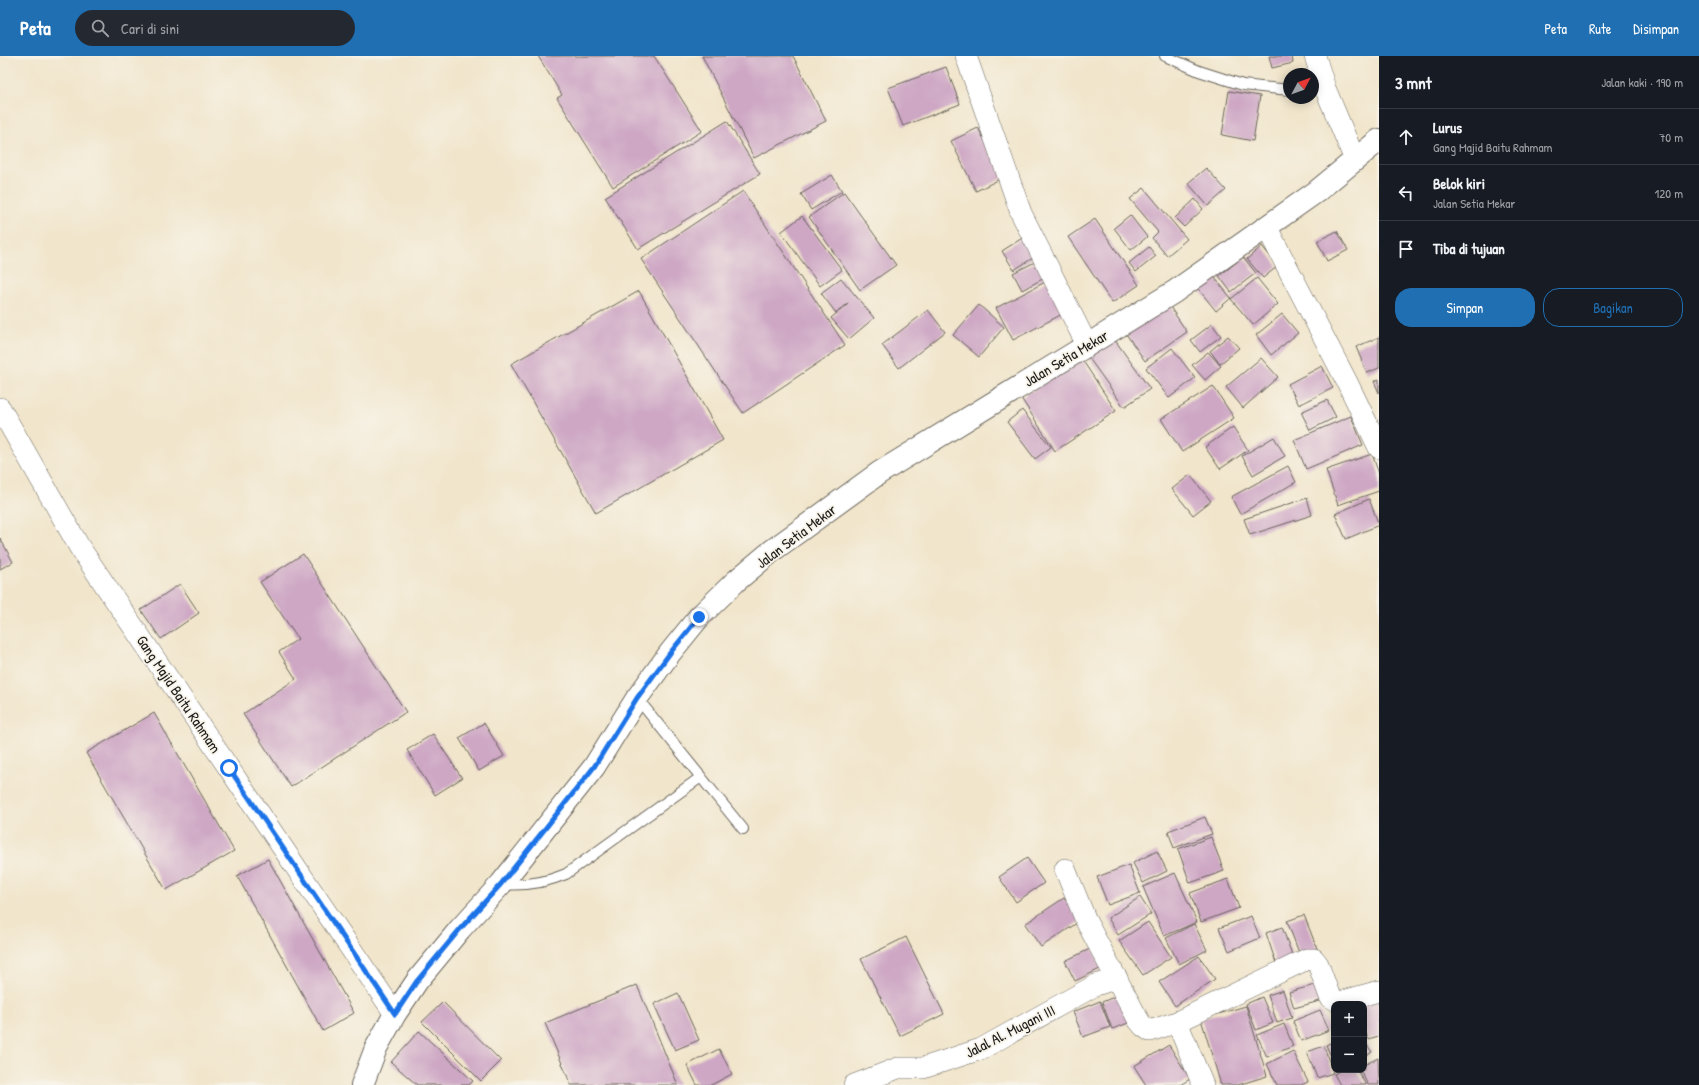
<!DOCTYPE html>
<html lang="id">
<meta charset="utf-8">
<style>
:root{--surface:#171b24;--page:#242831;--text:#f1f3f6;--muted:#9ea1a6;--line:#363941;--accent:#1f6fb2}
body{margin:0;font-family:"Patrick Hand",sans-serif;background:var(--page);color:var(--text)}
.controls{position:absolute;right:12px;bottom:12px;display:grid;overflow:hidden;border-radius:8px;box-shadow:0 2px 10px #0003}
.controls button{width:36px;height:36px;display:grid;place-items:center;padding:0;border:0;border-bottom:1px solid var(--line);background:var(--surface);color:var(--text);font:20px sans-serif}
.compass{position:absolute;left:1283px;top:12px;width:36px;height:36px;border-radius:50%;background:var(--surface);box-shadow:0 2px 10px #0003;rotate:49deg}
.stop{position:absolute;width:12px;height:12px;margin:-9px;border:3px solid #1a73e8;border-radius:50%;background:#fff}
.stop.end{background:#1a73e8;border-color:#fff;box-shadow:0 1px 4px #0008}
.list{margin:0;padding:0;list-style:none}
h2{display:flex;justify-content:space-between;align-items:center;height:52px;margin:0;padding:0 16px;font-size:17px}
h2 small{font-size:13px;font-weight:400;color:var(--muted)}
.list li{display:grid;grid-template-columns:26px 1fr auto;gap:12px;align-items:center;box-sizing:border-box;height:56px;padding:0 16px;border-top:1px solid var(--line)}
.list b{display:block;font-size:15px;white-space:nowrap}
.list p{margin:0;font-size:13px;white-space:nowrap;color:var(--muted)}
.list em{font-size:13px;font-style:normal;color:var(--muted)}
.actions{display:flex;gap:8px;padding:12px 16px}
.actions a{flex:1;padding:9px 0;border:1px solid var(--accent);border-radius:16px;text-align:center;font-size:14px;color:var(--accent)}
.actions .main{background:var(--accent);color:#fff}
.icon{flex:none;width:22px;height:22px;fill:none;stroke:currentColor;stroke-width:2;stroke-linecap:round;stroke-linejoin:round}
.map{position:relative;flex:none;width:1379px;height:1029px;overflow:hidden}
header{display:flex;align-items:center;gap:24px;box-sizing:border-box;height:56px;padding:0 20px;background:var(--accent);color:#fff}
header strong{font-size:19px}
nav{display:flex;gap:22px;margin-inline-start:auto;font-size:14px}
.search{width:280px;height:36px;background:var(--page);display:flex;align-items:center;gap:10px;box-sizing:border-box;padding:0 14px;border-radius:22px;color:var(--muted);font-size:15px}
main{display:flex}
aside{flex:1;background:var(--surface)}
.map>svg:first-child{display:block}
</style>
<header>
<strong>Peta</strong>
<div class="search"><svg class="icon" aria-label="search" viewBox="0 0 24 24"><circle cx="10" cy="10" r="6"/><path d="M15 15l6 6"/></svg>Cari di sini</div>
<nav><a>Peta</a><a>Rute</a><a>Disimpan</a></nav>
</header>
<main>
<div class="map">
<svg width="1379" height="1029" viewBox="0 0 1379 1029">
<rect width="100%" height="100%" fill="#f7f3e8"/>
<filter id="ink" filterUnits="userSpaceOnUse"><feTurbulence type="fractalNoise" baseFrequency=".025" numOctaves="2"/><feDisplacementMap in="SourceGraphic" scale="8" xChannelSelector="R" yChannelSelector="G"/><feConvolveMatrix kernelMatrix="1 2 1 2 8 2 1 2 1" color-interpolation-filters="sRGB"/></filter>
<filter id="wash" filterUnits="userSpaceOnUse"><feTurbulence type="fractalNoise" baseFrequency=".012" numOctaves="4" result="noise"/><feDisplacementMap in="SourceGraphic" scale="16" xChannelSelector="R" yChannelSelector="G"/><feGaussianBlur stdDeviation="0.9" result="paint"/><feColorMatrix in="noise" values="0 0 0 0 0 0 0 0 0 0 0 0 0 0 0 0 0 1.4 0 .05"/><feComposite in="paint" operator="in"/></filter>
<g filter="url(#wash)">
<rect width="100%" height="100%" fill="#f1e5cb"/>
<g id="blocks">
<!-- building -->
<g fill="#cea7c5">
<path d="M538 0H654L702 75 613 131 557 42 562 39Z"/>
<path d="M702 0H793L826 65 754 102Z"/>
<path d="M1269 0H1292L1293 7 1272 12Z"/>
<path d="M946 11 960 48 903 70 888 32Z"/>
<path d="M1229 35 1260 40 1253 85 1222 79Z"/>
<path d="M727 65 760 118 638 193 605 141Z"/>
<path d="M978 72 1004 121 976 135 951 85Z"/>
<path d="M1206 112 1226 134 1208 150 1188 127Z"/>
<path d="M832 119 842 135 811 154 801 138Z"/>
<path d="M1144 132 1187 183 1167 200 1152 182 1158 176 1130 143Z"/>
<path d="M743 135 845 289 743 357 641 203Z"/>
<path d="M844 136 896 209 860 234 809 161Z"/>
<path d="M1195 143 1203 153 1184 171 1175 162Z"/>
<path d="M1130 159 1147 181 1131 194 1114 172Z"/>
<path d="M802 160 842 214 820 230 781 176Z"/>
<path d="M1095 163 1139 229 1112 247 1068 181Z"/>
<path d="M1337 175 1348 194 1327 205 1317 185Z"/>
<path d="M1027 179 1039 198 1014 214 1002 195Z"/>
<path d="M1262 190 1278 210 1263 222 1247 203Z"/>
<path d="M1149 191 1156 200 1136 216 1129 207Z"/>
<path d="M1243 201 1256 217 1231 236 1219 220Z"/>
<path d="M1041 203 1050 219 1022 234 1013 217Z"/>
<path d="M1211 217 1231 242 1216 255 1196 230Z"/>
<path d="M841 222 874 262 849 283 831 262 849 247 836 257 821 237Z"/>
<path d="M1257 222 1278 248 1253 269 1231 243Z"/>
<path d="M1051 223 1068 255 1013 284 996 252Z"/>
<path d="M639 235 723 384 596 457 511 308Z"/>
<path d="M1166 245 1187 276 1145 305 1124 275Z"/>
<path d="M979 249 1004 271 979 301 953 279Z"/>
<path d="M928 254 945 276 899 312 882 289Z"/>
<path d="M1282 258 1298 277 1271 299 1256 279Z"/>
<path d="M1212 268 1221 280 1200 296 1191 284Z"/>
<path d="M1112 280 1150 333 1124 351 1086 298Z"/>
<path d="M1228 280 1239 292 1220 308 1210 295Z"/>
<path d="M1379 281V312L1367 317 1356 291Z"/>
<path d="M1172 292 1195 322 1169 342 1146 312Z"/>
<path d="M1208 296 1221 310 1205 324 1192 309Z"/>
<path d="M1081 302 1116 355 1055 395 1021 342Z"/>
<path d="M1261 302 1278 321 1243 352 1226 331Z"/>
<path d="M1322 310 1333 332 1299 349 1288 328Z"/>
<path d="M1379 323V337L1374 325Z"/>
<path d="M1213 330 1234 362 1182 396 1161 363Z"/>
<path d="M1327 344 1336 361 1310 374 1301 356Z"/>
<path d="M1022 354 1051 391 1035 403 1007 366Z"/>
<path d="M1351 360 1363 389 1306 413 1294 384Z"/>
<path d="M1233 371 1248 394 1220 413 1205 391Z"/>
<path d="M1274 381 1285 400 1253 419 1242 400Z"/>
<path d="M1372 398 1379 418V435L1338 449 1326 414Z"/>
<path d="M1288 410 1296 426 1240 458 1231 441Z"/>
<path d="M1190 419 1211 445 1193 459 1172 433Z"/>
<path d="M1307 442 1312 459 1250 479 1244 463Z"/>
<path d="M1369 443 1379 469 1346 483 1335 458Z"/>
<path d="M0 482 13 506 0 513Z"/>
<path d="M303 498 406 656 291 731 243 658 296 623 279 596 298 583 260 526Z"/>
<path d="M180 528 199 557 161 583 141 554Z"/>
<path d="M154 657 234 795 166 834 86 697Z"/>
<path d="M484 667 504 700 479 715 459 682Z"/>
<path d="M433 678 462 722 435 739 407 694Z"/>
<path d="M1205 761 1212 778 1174 792 1168 775Z"/>
<path d="M1211 781 1224 815 1190 827 1178 793Z"/>
<path d="M1157 795 1167 815 1143 827 1133 807Z"/>
<path d="M1027 802 1044 827 1016 846 999 821Z"/>
<path d="M268 803 354 957 323 975 237 820Z"/>
<path d="M1129 809 1140 837 1108 849 1097 821Z"/>
<path d="M1175 817 1197 866 1164 880 1143 831Z"/>
<path d="M1228 823 1239 852 1201 866 1190 837Z"/>
<path d="M1140 841 1151 858 1118 879 1108 862Z"/>
<path d="M1064 842 1080 865 1041 891 1025 868Z"/>
<path d="M1304 859 1318 895 1301 902 1287 865Z"/>
<path d="M1251 860 1260 882 1229 895 1219 872Z"/>
<path d="M1148 866 1171 901 1143 919 1119 885Z"/>
<path d="M1194 868 1207 894 1179 908 1166 882Z"/>
<path d="M1282 871 1294 904 1277 910 1266 877Z"/>
<path d="M906 881 944 958 900 980 861 903Z"/>
<path d="M1092 892 1102 912 1075 925 1065 905Z"/>
<path d="M1199 900 1215 923 1175 950 1159 926Z"/>
<path d="M1322 927 1327 943 1294 952 1289 936Z"/>
<path d="M637 929 678 1029H571L545 967Z"/>
<path d="M1283 934 1292 962 1277 967 1268 939Z"/>
<path d="M678 937 699 984 675 994 654 948Z"/>
<path d="M1123 937 1134 965 1112 973 1102 946Z"/>
<path d="M1379 938V980L1368 983 1364 971V948Z"/>
<path d="M1262 941 1273 967 1256 974 1246 948Z"/>
<path d="M1100 945 1110 971 1083 981 1073 956Z"/>
<path d="M443 946 501 1005 481 1025 422 966Z"/>
<path d="M1246 950 1267 1020 1238 1029H1221L1201 963Z"/>
<path d="M1320 954 1329 974 1301 985 1293 965Z"/>
<path d="M1284 968 1293 990 1267 1001 1257 979Z"/>
<path d="M419 975 473 1025 469 1029H417L391 1006Z"/>
<path d="M1334 985V1007L1326 989Z"/>
<path d="M1364 985 1372 996 1364 1001Z"/>
<path d="M1169 989 1190 1023 1180 1029H1146L1134 1010Z"/>
<path d="M1324 990 1333 1017 1317 1022 1307 996Z"/>
<path d="M719 993 732 1018 711 1029H697L687 1009Z"/>
<path d="M1293 995 1308 1026 1301 1029H1277L1267 1008Z"/>
<path d="M1378 1002 1379 1029H1368L1360 1014H1364V1009Z"/>
<path d="M1341 1014H1357L1366 1029H1340L1334 1018Z"/>
</g>
</g>
</g>
<g filter="url(#ink)">
<use href="#blocks" fill-opacity="0" stroke="#676259" stroke-width="1"/>
<g fill="none" stroke-linecap="round" stroke-linejoin="round">
<!-- service casing -->
<g stroke="#676259" stroke-width="12">
<g id="service">
<path d="M1165 0 1199 15 1243 29 1289 34"/>
<path d="M637 642 743 773"/>
<path d="M501 828C523 830 545 827 566 818L701 721"/>
</g>
</g>
<!-- minor casing -->
<g stroke="#676259" stroke-width="22">
<g id="minor">
<path d="M966 0 1021 157 1087 289"/>
<path d="M1315 0 1325 32 1355 104"/>
<path d="M1267 172 1347 326 1379 392"/>
<path d="M0 352 80 492 395 958"/>
<path d="M1065 813 1087 867 1139 965 1143 970 1150 975 1177 966 1307 903H1314L1318 908 1330 941 1339 946 1379 935"/>
<path d="M1177 966 1203 1029"/>
<path d="M854 1029 898 1012H923L981 993 1096 929 1117 922"/>
</g>
</g>
<!-- tertiary casing -->
<g stroke="#676259" stroke-width="24">
<path id="tertiary" d="M362 1029 376 992 395 958 417 925 460 873 501 828 594 711 637 642 670 597 699 561 736 525 773 494 879 417 1174 236 1316 136 1379 84"/>
</g>
<!-- service -->
<use href="#service" stroke="#fff" stroke-width="10"/>
<!-- minor -->
<use href="#minor" stroke="#fff" stroke-width="21"/>
<!-- tertiary -->
<use href="#tertiary" stroke="#fff" stroke-width="22"/>
</g>
</g>
<g fill="none" stroke-linecap="round" stroke-linejoin="round" filter="url(#ink)">
<!-- route -->
<path stroke="#1a73e8" stroke-width="5" d="M229 712 395 958 417 925 460 873 501 828 594 711 637 642 670 597 699 561"/>
</g>
<g text-anchor="middle" dominant-baseline="central" stroke-width="3.5" stroke-linejoin="round" paint-order="stroke">
<!-- street labels -->
<g font-size="15" fill="#1c1c1c" stroke="#f7f3e8">
<text transform="translate(1066 302) rotate(-31)">Jalan Setia Mekar</text>
<text transform="translate(796 480) rotate(-37)">Jalan Setia Mekar</text>
<text transform="translate(179 638) rotate(56)">Gang Majid Baitu Rahmam</text>
<text transform="translate(1010 975) rotate(-27)">Jalal Al. Mugani III</text>
</g>
</g>
</svg>
<div class="controls">
<button>+</button>
<button>−</button>
</div>
<svg class="compass" viewBox="-18 -18 36 36"><path d="M0-13l5 13h-10z" fill="#e53935"/><path d="M0 13l5-13h-10z" fill="#9ea1a6"/></svg>
<div class="stop" style="left:229px;top:712px"></div>
<div class="stop end" style="left:699px;top:561px"></div>
</div>
<aside>
<h2>3 mnt<small>Jalan kaki · 190 m</small></h2>
<ul class="list">
<li><svg class="icon" aria-label="ahead" viewBox="0 0 24 24"><path d="M12 20V5M6 11l6-6 6 6"/></svg><div><b>Lurus</b><p>Gang Majid Baitu Rahmam</p></div><em>70 m</em></li>
<li><svg class="icon" aria-label="left" viewBox="0 0 24 24"><path d="M17 20v-9H6M10 6l-5 5 5 5"/></svg><div><b>Belok kiri</b><p>Jalan Setia Mekar</p></div><em>120 m</em></li>
<li><svg class="icon" aria-label="arrive" viewBox="0 0 24 24"><path d="M6 21V4h12l-3 4 3 4H6"/></svg><div><b>Tiba di tujuan</b></div></li>
</ul>
<div class="actions"><a class="main">Simpan</a><a>Bagikan</a></div>
</aside>
</main>
